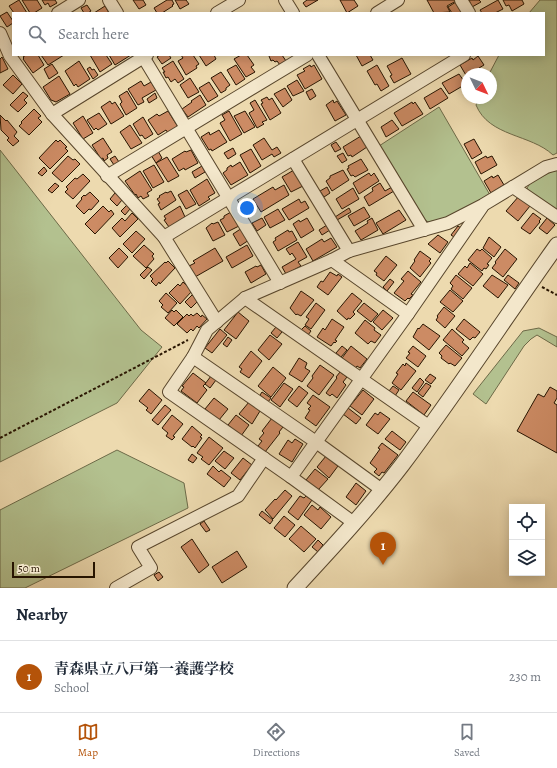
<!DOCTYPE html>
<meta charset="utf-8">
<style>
:root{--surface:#fff;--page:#f2f2f3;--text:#1f2937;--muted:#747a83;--line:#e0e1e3;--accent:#b45309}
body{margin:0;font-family:Alegreya,"Noto Serif JP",serif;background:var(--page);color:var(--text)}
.controls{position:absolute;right:12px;bottom:12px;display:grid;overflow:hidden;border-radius:0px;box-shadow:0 2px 10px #0003}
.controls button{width:36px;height:36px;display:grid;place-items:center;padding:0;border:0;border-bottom:1px solid var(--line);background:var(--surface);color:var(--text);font:20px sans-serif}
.compass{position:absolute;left:461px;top:68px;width:36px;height:36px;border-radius:50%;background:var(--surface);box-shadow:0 2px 10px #0003;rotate:133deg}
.scale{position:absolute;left:12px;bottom:10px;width:83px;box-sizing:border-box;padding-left:4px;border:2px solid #271400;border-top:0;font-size:11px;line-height:14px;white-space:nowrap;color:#271400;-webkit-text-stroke:3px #f3e7cb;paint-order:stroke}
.you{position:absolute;left:247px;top:208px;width:14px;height:14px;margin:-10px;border:3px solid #fff;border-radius:50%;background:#1a73e8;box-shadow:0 0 0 6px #1a73e833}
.badge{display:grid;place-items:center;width:26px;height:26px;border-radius:50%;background:var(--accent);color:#fff;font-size:13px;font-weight:700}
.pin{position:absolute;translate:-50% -33px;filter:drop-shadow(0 1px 2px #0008)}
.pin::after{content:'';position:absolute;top:21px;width:14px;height:12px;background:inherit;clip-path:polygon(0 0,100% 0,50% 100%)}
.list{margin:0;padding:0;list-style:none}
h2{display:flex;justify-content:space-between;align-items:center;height:52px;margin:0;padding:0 16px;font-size:17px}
h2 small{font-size:13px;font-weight:400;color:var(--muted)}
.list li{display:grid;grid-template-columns:26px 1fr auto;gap:12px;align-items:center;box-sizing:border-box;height:72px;padding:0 16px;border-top:1px solid var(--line)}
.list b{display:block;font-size:15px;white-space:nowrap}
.list p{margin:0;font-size:13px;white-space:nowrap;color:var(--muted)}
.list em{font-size:13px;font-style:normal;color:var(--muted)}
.icon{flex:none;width:22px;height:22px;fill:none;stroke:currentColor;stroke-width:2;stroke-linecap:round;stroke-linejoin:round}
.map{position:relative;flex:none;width:557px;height:588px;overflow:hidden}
.search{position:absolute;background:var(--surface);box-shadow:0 2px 10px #0003;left:12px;right:12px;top:12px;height:44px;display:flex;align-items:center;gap:10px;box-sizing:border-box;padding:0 14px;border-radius:0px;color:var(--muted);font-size:15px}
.sheet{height:124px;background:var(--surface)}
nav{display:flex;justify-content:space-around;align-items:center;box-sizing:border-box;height:56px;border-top:1px solid var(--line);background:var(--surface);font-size:11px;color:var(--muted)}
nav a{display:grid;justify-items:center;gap:2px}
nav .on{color:var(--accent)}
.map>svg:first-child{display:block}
</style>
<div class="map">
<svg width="557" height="588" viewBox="0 0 557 588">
<rect width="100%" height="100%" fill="#eddaaf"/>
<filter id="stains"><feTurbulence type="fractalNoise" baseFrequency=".005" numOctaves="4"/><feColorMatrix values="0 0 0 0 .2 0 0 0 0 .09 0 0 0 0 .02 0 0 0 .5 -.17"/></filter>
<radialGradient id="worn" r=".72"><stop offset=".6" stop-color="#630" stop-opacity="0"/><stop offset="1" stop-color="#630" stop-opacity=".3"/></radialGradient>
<!-- green -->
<g fill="#b3c18f" stroke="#6d6a48">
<path d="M540 0H557V153L553 155C531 134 489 137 476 105L479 98H491V74H489L499 55H544V13H529Z"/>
<path d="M439 107 490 195 444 219 428 222 424 219 379 146Z"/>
<path d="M0 150 141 330 162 347 117 403 0 462Z"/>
<path d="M557 169V213L528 190 527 188 531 182Z"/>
<path d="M539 328 557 337V347L537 335 531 339 524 346 486 404 473 394 523 331Z"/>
<path d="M117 450 184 483 188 508 25 588H0V510Z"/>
</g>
<!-- building -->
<g fill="#cc8b64" stroke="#271400">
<path d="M19 0 27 13H14L9 6Z"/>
<path d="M22 0H37L42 8 34 13H30Z"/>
<path d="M42 0H55L57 3 50 7 48 3 45 5Z"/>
<path d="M133 0H143L146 5 139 9Z"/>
<path d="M167 0H172L174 4 172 5 173 6 162 13H157L154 8Z"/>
<path d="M175 0H186L189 4 180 9Z"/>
<path d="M307 0H318L306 7 303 3Z"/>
<path d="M340 0H354L358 6 347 13Z"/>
<path d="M427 0H455L456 1 447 6 450 12 434 13Z"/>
<path d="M469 0H479L481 2 472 7Z"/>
<path d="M498 0 503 9 495 13H482L480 10Z"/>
<path d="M503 0H522L524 4 512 11 509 5 506 6Z"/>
<path d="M456 2 462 13H452L448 7Z"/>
<path d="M87 5 91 11 88 13H84L81 8Z"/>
<path d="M105 6 109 13H94Z"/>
<path d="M7 12 13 21V23L7 27 0 16Z"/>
<path d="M26 55H38L44 65 33 73 23 59 24 58 23 57Z"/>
<path d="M41 55H64L48 65Z"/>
<path d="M90 55H106L112 64 100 72Z"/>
<path d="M109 55H131L115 65Z"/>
<path d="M160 55H169L171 58 162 64 157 57Z"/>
<path d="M181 55H193L199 64 196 66 197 68 186 75 178 61 183 58Z"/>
<path d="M199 55H214L216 59 206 66Z"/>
<path d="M241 55H247L254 65 251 67 255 72 246 77 234 59Z"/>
<path d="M270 55H282L286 61 280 65 277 61 275 62 273 60 271 61 269 56Z"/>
<path d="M356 55H370L373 60 362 66Z"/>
<path d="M478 56 484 65 479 68 481 71 476 74H467V77L460 65 472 58 473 60Z"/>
<path d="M2 57 8 69 0 73V59Z"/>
<path d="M402 58 411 74 394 83 390 76 392 75 387 66Z"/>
<path d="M79 61 90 79 78 87 76 84 74 86 65 71Z"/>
<path d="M173 61 184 79 178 83 175 79 171 82 168 77 166 78 163 72H165L162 68Z"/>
<path d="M52 64 58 73 49 79 44 69Z"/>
<path d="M236 65 245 79 236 85 227 70Z"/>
<path d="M310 65 311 67 314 65 322 79 305 89 297 75 305 71 303 69Z"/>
<path d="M377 65 389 86 381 91 377 84 375 85 367 71Z"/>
<path d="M90 67 92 70 94 69 98 75 93 79 87 69Z"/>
<path d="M221 72 230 85 226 88V90L221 93 211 78Z"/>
<path d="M459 74 466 84 449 94 442 83Z"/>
<path d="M13 75 22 84 13 94 3 85Z"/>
<path d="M59 76 70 94 56 102 51 100 43 87Z"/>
<path d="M190 78 199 92 188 98 180 85Z"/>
<path d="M297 80 304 91 293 96 287 86Z"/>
<path d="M141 81 144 86 151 82 156 90 142 98 144 102 138 105 128 89Z"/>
<path d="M209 82 218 96 208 102 199 88Z"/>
<path d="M285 88 292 100 283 107 274 94Z"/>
<path d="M441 88 448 98 430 109 424 98Z"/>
<path d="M312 89 316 96 310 100 306 92Z"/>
<path d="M127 91 137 108 126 115 120 104 122 102 119 96Z"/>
<path d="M23 92 28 96 24 100 27 103 18 112 10 105Z"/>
<path d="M155 93 157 98 149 103 147 99Z"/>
<path d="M200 95 206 105 188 117 182 109 192 102 191 101Z"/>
<path d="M267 97 269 100 272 98 281 113 270 120 261 104 263 103 261 100Z"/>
<path d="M255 100 267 120 262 122 264 124 257 128 249 113 254 110 250 103Z"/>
<path d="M333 100 334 103 337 101 346 115 335 121 326 105Z"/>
<path d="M110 101 112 104 115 102 124 116 111 124 101 107Z"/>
<path d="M412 102 413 104 415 102 423 114 402 126 394 113Z"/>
<path d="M34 109 41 116 38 118 42 122 29 135 19 126 22 123 21 122Z"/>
<path d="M168 111 178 127 168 133 166 130 158 135 148 120 157 114 159 116Z"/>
<path d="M229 111 242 134 230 141 220 123 225 120 222 115Z"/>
<path d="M245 111 255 127 244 133 234 116Z"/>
<path d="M99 113 107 124 98 130 96 128 94 130 87 120Z"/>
<path d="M0 115 6 121 7 120 17 132 14 136 19 141 13 146 7 140 9 138 1 130Z"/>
<path d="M83 116 93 133 83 139 73 123Z"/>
<path d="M143 117 153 134 145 139 142 135 140 136 133 124Z"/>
<path d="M392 120 399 129 386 137 381 127Z"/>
<path d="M130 125 142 143 131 149 120 132Z"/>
<path d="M219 130 227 142 212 151 211 149 209 150 201 137 209 132 210 135Z"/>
<path d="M361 136 367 147 352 157 351 155 348 156 343 147Z"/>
<path d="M103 138 112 152 107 155 108 158 104 161 103 158 101 159 92 145Z"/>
<path d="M264 138 272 150 277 147 281 153 274 157 272 154 262 160 253 145Z"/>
<path d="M474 139 482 153 472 159 464 144Z"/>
<path d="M56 140 58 142 60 140 67 147 65 148 68 151 50 169 39 158Z"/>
<path d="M336 142 341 149 335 152 331 145Z"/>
<path d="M233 148 236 154 228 159 224 153Z"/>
<path d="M251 149 261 166 250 173 240 155Z"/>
<path d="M191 150 198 163 185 170 184 168 179 171 172 159 185 151 186 152Z"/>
<path d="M158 151 162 158 156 163 151 155Z"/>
<path d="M343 153 347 160 342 163 337 156Z"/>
<path d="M68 156 73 160 75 159 80 164 62 182 52 173Z"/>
<path d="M115 156 119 162 114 165 110 159Z"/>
<path d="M486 156 487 158 492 156 497 165 481 174 475 162Z"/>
<path d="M167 157 179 176 168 182 156 163Z"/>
<path d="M361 159 368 170 355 177 353 175 351 176 347 169 349 168 348 166Z"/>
<path d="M240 162 248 175 231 185 223 173 227 170V168L231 165 232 167Z"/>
<path d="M154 165 164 182 153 188 143 171Z"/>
<path d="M202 166 205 172 195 178 192 172Z"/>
<path d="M44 167 47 171 42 176 38 173Z"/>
<path d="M294 170 303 186 291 192 282 177Z"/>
<path d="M343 170 349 180 332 191 326 181 330 178V176Z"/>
<path d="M140 171 152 190 147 193 149 196 143 199 141 196 138 198 136 194 135 195 125 181Z"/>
<path d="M369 173 371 176 374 173 379 181 359 194 353 183Z"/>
<path d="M83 174 90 181 73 199 65 192 68 189 66 187 75 178 77 179Z"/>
<path d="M498 175 504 185 491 193 484 181 492 176 493 178Z"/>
<path d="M207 179 215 193 208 197 210 199 199 206 190 190Z"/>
<path d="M55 183 59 186 52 193 48 190Z"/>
<path d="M380 183 385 191 392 187 394 191 369 206 364 197 373 191 372 188Z"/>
<path d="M284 185 289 195 261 212 253 199 273 187 275 190Z"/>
<path d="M327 187 330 193 324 197 320 191Z"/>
<path d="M353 188 359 199 342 209 336 199Z"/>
<path d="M187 190 196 204 186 209 178 195Z"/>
<path d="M171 191 176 200 161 210 158 204 160 203 157 199 160 197 159 196 166 192 167 193Z"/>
<path d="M90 192 99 201 91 210 89 209 84 214 76 206 82 199 81 198 84 195 85 196Z"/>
<path d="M115 193 122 200 117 206 110 199Z"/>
<path d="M519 196 530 206 518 221 506 211Z"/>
<path d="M299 199 301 203 305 201 309 208 289 220 282 209Z"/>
<path d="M127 205 130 209 125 215 121 211Z"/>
<path d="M103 206 109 212 111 210 114 214 95 234 85 224Z"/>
<path d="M180 206 185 217 169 227 164 220 166 219 164 216Z"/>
<path d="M364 207 370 217 354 226 348 216Z"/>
<path d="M349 208 351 212 337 220 335 217Z"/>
<path d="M278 209 285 220 270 228 264 217Z"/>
<path d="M399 210 406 220 383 234 376 223Z"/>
<path d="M231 212 239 226 227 232 220 220 224 218V216Z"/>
<path d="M132 213 138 219 120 237 112 228 122 218 125 221Z"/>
<path d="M533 213 541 219 539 221 540 222 530 234 521 228Z"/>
<path d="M262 218 266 225 257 231 252 223Z"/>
<path d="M307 218 314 230 301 238 293 224 299 220 300 222Z"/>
<path d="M372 218 378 230 361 240 355 231 368 223 367 221Z"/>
<path d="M547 218 555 225 547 234 539 228Z"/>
<path d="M218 222 225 235 213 241 206 228 212 223 213 224Z"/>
<path d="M327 225 330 230 322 235 319 230Z"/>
<path d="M458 226 461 228 454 237 451 235Z"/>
<path d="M242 228 249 240 240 246 233 234Z"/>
<path d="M288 230 289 232 292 231 297 240 278 251 273 242 276 240 275 238Z"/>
<path d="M136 231 145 239 132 253 123 244Z"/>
<path d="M438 235 448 242 440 253 428 244Z"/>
<path d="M489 237 501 247 494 257 483 248Z"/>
<path d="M331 238 337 247 313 261 306 249 322 239 324 242Z"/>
<path d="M298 242 307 257 298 262 301 266 286 274 282 267 296 259 292 253 290 255 286 249Z"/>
<path d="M144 245 154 254 152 256 154 259 146 268 133 256Z"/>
<path d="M247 245 253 256 232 268 226 257Z"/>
<path d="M119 248 128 257 118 268 109 258Z"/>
<path d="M215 248 223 261 195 277 189 266 195 263 193 261Z"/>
<path d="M477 249 480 251 482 249 492 258 487 264 489 265 486 269 484 268 482 271 468 260Z"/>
<path d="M505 249 517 259 503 277 492 268 496 263 495 262Z"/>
<path d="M420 251 431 259 429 261 431 263 420 277 410 268 415 261 414 260Z"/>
<path d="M386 256 397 265 384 281 376 275 377 273 374 271Z"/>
<path d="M168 261 175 268 160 284 159 282 156 286 151 281 153 279 150 276 165 262 166 263Z"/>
<path d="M470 263 483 274 473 286 458 274 465 266 467 268Z"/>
<path d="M261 265 266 274 251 283 245 272 256 266 257 267Z"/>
<path d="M148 267 152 270 144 279 140 275Z"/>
<path d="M408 271 421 282 411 294 413 295 409 299 408 298 405 301 394 293 404 281 401 279Z"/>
<path d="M330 272 337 276 338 274 342 277 328 295 317 287 321 281 323 282Z"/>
<path d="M456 275 472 288 463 299 451 289 453 286 450 283Z"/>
<path d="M492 275 508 285 498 298 483 286Z"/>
<path d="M508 275 519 283 515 289 504 280Z"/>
<path d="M390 279 394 282 387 291 383 287Z"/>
<path d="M183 282 192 291 180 304 169 293 178 284 180 286Z"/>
<path d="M450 290 463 301 453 312 440 302Z"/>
<path d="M301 291 314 300 301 316 297 314 296 315 290 308Z"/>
<path d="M166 293 177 303 168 313 161 307 163 305 159 301Z"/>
<path d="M352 293 362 301 353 312 355 314 350 319 348 318 347 320 337 311Z"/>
<path d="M192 295 198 301 191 308 185 302Z"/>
<path d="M316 303 325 310 311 329 305 325 309 319 306 317Z"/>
<path d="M364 303 378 314 371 322 357 311Z"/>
<path d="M444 307 455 316 445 328 436 320 438 317 437 316Z"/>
<path d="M172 310 174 312 176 310 183 317 174 326 165 318Z"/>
<path d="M383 310 393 318 382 330 373 322Z"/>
<path d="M238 312 249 321 236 339 224 330Z"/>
<path d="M197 313 201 317 202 315 207 319 199 328 197 326 193 331 191 329 187 333 177 324 187 314 189 316 191 314 193 316Z"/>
<path d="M332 319 344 327 335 340 337 341 335 343 334 342 331 346 317 337 323 328 325 330Z"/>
<path d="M464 319 480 332 475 338 473 337 470 340 456 329Z"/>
<path d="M365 320 375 328 374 330 381 335 375 343 371 341 368 344 355 333Z"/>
<path d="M423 324 440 336 429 350 413 337 418 328 419 329Z"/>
<path d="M305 326 311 331 308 335 301 330Z"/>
<path d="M276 327 282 332 277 338 271 333Z"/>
<path d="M220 329 227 335 212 353 205 348Z"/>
<path d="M452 329 464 340 462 342 469 348 462 356 443 340Z"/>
<path d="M270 335 282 344 269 360 258 350Z"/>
<path d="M228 337 232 340 227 347 223 344Z"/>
<path d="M446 345 462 358 455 366 450 363 449 364 441 358 442 356 439 353Z"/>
<path d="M342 346 347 350 341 357 336 353Z"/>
<path d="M351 346 367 359 360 368 357 366 355 369 342 358Z"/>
<path d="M413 346 426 356 418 367 406 358 410 353 408 352Z"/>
<path d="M251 351 262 361 249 378 240 372 242 369 239 367Z"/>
<path d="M299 358 307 363 305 368 310 371 302 382 289 374Z"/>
<path d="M406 363 416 371 401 390 392 383 398 374 396 373 403 364 405 366Z"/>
<path d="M320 365 334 375 319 395 307 386 313 378 312 376Z"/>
<path d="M273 367 286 378 271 397 258 386Z"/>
<path d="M340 372 347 377 343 382 346 385 337 398 332 394 330 396 326 393 337 378 336 377Z"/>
<path d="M193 373 206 383 203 386 207 390 197 403 181 391 184 387 182 386Z"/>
<path d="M430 374 436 378 431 384 425 380Z"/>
<path d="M211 376 216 380 210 388 205 384Z"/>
<path d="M420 378 424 382 417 392 412 388Z"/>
<path d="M284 383 293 389 280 407 271 400Z"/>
<path d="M426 383 431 386 423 397 418 393Z"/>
<path d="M299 386 308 393 297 407 288 400Z"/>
<path d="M393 386 399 390 395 396 389 391Z"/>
<path d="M550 387 557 391V398L554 403 557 405V453L517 431 538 394 544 397Z"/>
<path d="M149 389 162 400 151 414 146 410 148 408 139 401Z"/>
<path d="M363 390 374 399 362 415 350 406Z"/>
<path d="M262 392 271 398 268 402 260 395Z"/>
<path d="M413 392 431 405 424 415 406 401Z"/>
<path d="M313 395 330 407 316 426 305 418 310 410 308 409 311 406 307 403Z"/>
<path d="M214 398 228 409 219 420 205 409Z"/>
<path d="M249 402 260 411 252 424 239 414Z"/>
<path d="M165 405 171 410 158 425 152 420Z"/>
<path d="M348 408 361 418 356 424 343 414Z"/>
<path d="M380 412 390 419 378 434 366 425 375 413 378 415Z"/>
<path d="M172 415 183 424 173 436 175 437 172 440 166 436 168 433 162 428Z"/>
<path d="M236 415 249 425 241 436 228 425Z"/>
<path d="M272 418 283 427 279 432 280 433 265 452 258 446 262 441 259 439 264 433 262 431Z"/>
<path d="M192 426 202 435 200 437 202 438 195 448 193 446 192 447 182 439Z"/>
<path d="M392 431 406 442 400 450 385 439Z"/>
<path d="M209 437 223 448 209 465 201 459 203 457 197 453Z"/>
<path d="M295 439 303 444 292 462 279 454 288 440 292 443Z"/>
<path d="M382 443 398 455 384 473 382 472 379 476 374 472 377 469 370 463 380 449 378 448Z"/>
<path d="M224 451 234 458 225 469 215 461Z"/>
<path d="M192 454 197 458 193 463 188 460Z"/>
<path d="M326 456 338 466 329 478 317 467Z"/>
<path d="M243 458 252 465 240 480 231 473Z"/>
<path d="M213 466 219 472 221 470 231 478 224 487 207 474Z"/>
<path d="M315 469 328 479 318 490 306 480Z"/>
<path d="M356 483 366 491 356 505 346 497Z"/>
<path d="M285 490 292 496 273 519 265 510 275 499 276 500Z"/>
<path d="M300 496 304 498 306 496 312 500 298 520 288 512Z"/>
<path d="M312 505 318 510 320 507 331 517 321 529 304 515Z"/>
<path d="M262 511 273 520 270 524 259 515Z"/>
<path d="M284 516 295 525 285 537 274 528Z"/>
<path d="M204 521 210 530 206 532 200 524Z"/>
<path d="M301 526 316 539 304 552 289 539Z"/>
<path d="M192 539 209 565 199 573 181 547Z"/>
<path d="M318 540 323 545 318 552 312 547Z"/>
<path d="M237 551 247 567 222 583 212 567Z"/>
<path d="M159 572 163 577 158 581 154 575Z"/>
</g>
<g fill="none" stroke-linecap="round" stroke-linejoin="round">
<!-- minor casing -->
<g stroke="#58462c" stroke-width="14">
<g id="minor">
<path d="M109 0 117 13"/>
<path d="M285 0 293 13"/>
<path d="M461 0 469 13"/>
<path d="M58 13 79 0"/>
<path d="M217 13 239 0"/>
<path d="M377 13 398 0"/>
<path d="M0 33 10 56 52 114 164 237 217 322"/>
<path d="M142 55 280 283"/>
<path d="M318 55 424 230"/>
<path d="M52 114 147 55"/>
<path d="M293 159 349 251"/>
<path d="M107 176 307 55"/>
<path d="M513 187 557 217"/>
<path d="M164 237 464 55"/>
<path d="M332 260 408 314"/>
<path d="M245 298 430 427"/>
<path d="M193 357 316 442 382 490"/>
<path d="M291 477 408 314 482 207"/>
<path d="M354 523 291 477 169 392 193 357 207 330 245 298 332 260 349 251 448 223 483 205 546 167 557 164"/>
<path d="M116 588 151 568 138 547 238 496 264 458"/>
</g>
</g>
<!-- tertiary casing -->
<g stroke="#58462c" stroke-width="17">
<path id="tertiary" d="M295 588C332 548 369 508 402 465 456 393 505 318 557 245"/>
</g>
<!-- path -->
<g stroke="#271400" stroke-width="2" stroke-dasharray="3 2" stroke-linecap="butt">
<path d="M542 287 557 295"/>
<path d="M0 438 188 340"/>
</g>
<!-- minor -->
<use href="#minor" stroke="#f3e7cb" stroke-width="12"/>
<!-- tertiary -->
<use href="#tertiary" stroke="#f3e7cb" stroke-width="15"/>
</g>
<rect width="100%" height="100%" filter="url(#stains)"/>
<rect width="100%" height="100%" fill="url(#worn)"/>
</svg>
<div class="controls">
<button><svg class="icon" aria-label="locate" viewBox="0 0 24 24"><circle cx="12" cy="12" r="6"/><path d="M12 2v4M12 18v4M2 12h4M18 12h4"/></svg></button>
<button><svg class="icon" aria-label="layers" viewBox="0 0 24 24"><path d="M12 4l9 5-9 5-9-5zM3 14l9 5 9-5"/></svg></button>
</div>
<svg class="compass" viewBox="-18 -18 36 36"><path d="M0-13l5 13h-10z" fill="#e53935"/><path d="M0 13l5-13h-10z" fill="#747a83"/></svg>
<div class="scale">50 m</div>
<div class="you"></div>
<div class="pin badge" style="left:383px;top:565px">1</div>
<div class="search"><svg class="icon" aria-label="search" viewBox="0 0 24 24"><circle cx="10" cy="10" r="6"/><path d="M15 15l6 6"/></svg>Search here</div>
</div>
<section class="sheet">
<h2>Nearby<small></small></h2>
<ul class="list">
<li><span class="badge">1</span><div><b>青森県立八戸第一養護学校</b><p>School</p></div><em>230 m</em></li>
</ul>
</section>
<nav>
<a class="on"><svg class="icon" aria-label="map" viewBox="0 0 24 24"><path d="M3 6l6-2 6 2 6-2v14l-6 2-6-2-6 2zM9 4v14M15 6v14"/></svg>Map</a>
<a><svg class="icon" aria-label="directions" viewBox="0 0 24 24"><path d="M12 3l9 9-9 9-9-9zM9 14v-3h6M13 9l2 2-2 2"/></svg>Directions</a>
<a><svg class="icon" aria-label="saved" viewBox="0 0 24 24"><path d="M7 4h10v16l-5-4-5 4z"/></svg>Saved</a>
</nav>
